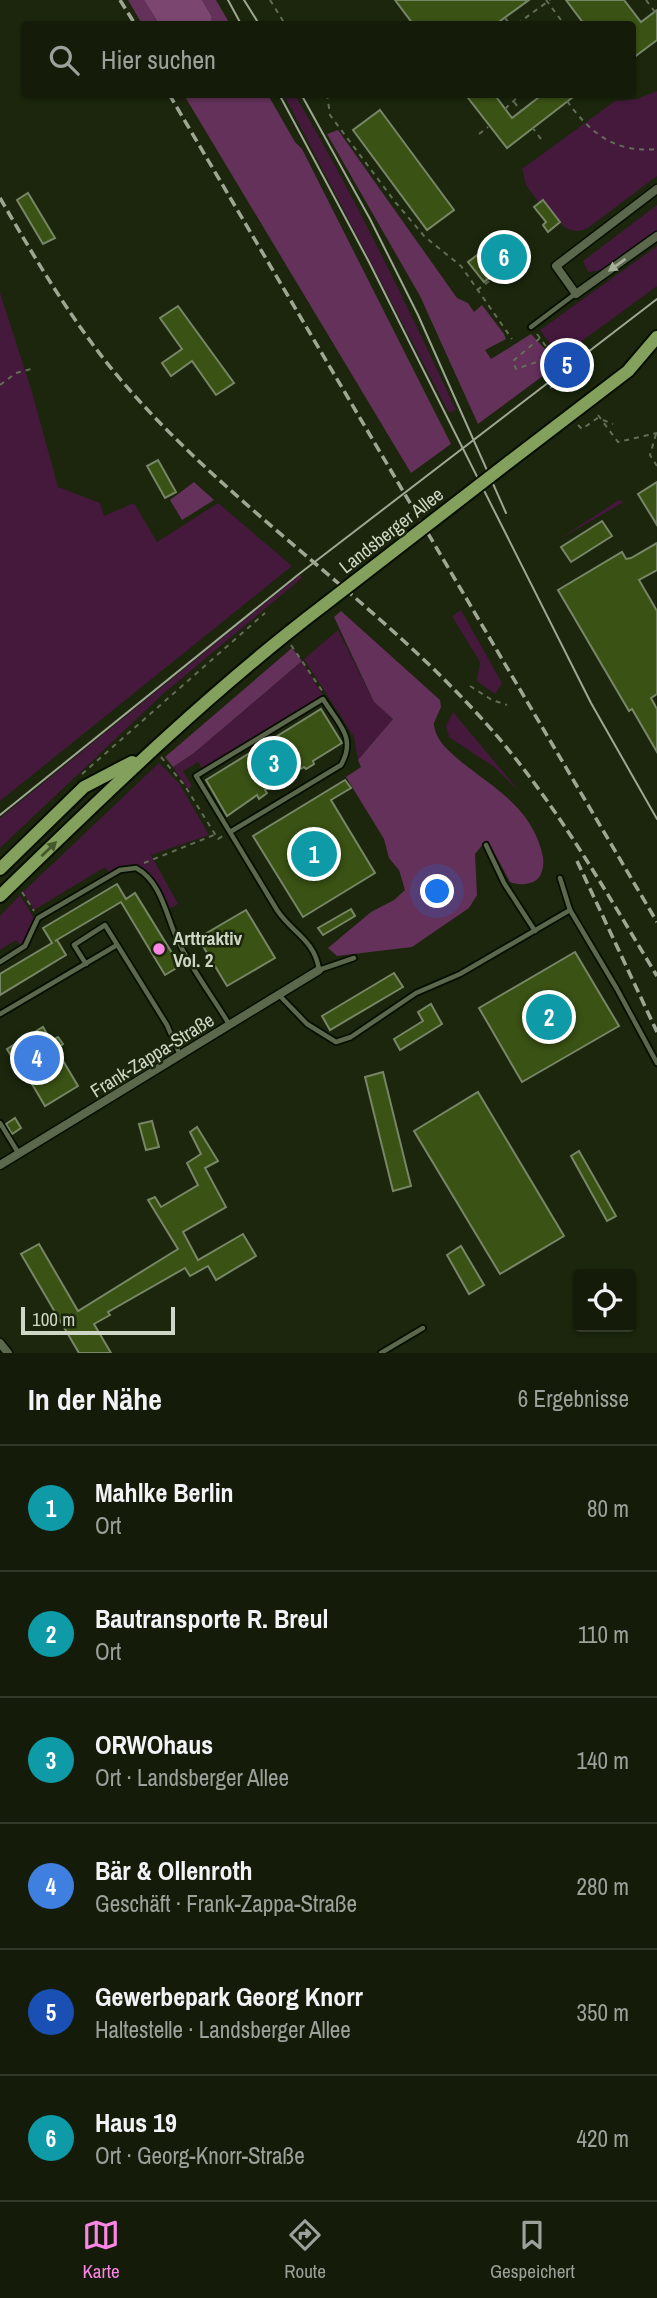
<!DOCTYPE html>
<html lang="de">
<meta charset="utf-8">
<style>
:root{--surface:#141c09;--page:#1d2512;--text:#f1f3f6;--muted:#9da19c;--line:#333a2a;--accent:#fb86e4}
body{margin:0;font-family:"Archivo Narrow",sans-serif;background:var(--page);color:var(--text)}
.controls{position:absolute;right:21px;bottom:21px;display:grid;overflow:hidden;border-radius:7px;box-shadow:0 2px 5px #0004}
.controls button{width:63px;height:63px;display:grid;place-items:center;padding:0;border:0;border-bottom:2px solid var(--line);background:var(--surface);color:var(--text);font:35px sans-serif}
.scale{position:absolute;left:21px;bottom:18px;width:154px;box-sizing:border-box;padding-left:7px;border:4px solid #ced6c6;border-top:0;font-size:19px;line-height:24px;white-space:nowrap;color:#ced6c6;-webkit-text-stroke:5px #1b260c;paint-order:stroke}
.you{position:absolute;left:438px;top:892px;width:24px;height:24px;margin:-18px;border:5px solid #fff;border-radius:50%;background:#1a73e8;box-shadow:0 0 0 10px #1a73e833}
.badge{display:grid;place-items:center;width:46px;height:46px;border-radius:50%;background:var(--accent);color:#fff;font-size:23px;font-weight:700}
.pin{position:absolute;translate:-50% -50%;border:4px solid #fff;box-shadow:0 2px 7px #0006}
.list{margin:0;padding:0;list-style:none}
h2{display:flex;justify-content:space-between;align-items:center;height:91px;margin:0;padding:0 28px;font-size:30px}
h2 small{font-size:23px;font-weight:400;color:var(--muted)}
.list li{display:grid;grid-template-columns:46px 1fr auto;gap:21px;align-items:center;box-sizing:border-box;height:126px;padding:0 28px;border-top:2px solid var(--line)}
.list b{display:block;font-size:26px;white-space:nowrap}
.list p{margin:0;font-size:23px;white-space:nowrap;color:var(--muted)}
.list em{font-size:23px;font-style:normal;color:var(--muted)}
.icon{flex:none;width:38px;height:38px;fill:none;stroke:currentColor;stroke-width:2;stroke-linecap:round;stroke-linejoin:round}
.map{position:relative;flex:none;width:657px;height:1353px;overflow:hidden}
.search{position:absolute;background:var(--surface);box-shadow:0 2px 5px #0004;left:21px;right:21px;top:21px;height:77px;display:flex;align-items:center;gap:18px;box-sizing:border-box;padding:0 24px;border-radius:7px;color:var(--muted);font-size:26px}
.sheet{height:847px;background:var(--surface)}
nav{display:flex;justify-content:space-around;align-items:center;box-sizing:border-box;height:98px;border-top:2px solid var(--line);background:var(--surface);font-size:19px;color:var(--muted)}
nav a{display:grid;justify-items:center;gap:4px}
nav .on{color:var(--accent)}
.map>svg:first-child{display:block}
</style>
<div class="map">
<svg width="657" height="1353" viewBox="0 0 657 1353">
<rect width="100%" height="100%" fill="#1b260c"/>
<!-- green -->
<g fill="#44193c">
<path d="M657 91V176L588 228C565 239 556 217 543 200L539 203 526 185 522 169 615 101 637 99Z"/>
<path d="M284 95H295C355 197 406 303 456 410L449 413Z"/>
<path d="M657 205V231L603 270 588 272 583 261Z"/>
<path d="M657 246V286L560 357 540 330Z"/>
<path d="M0 293 32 392 58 487 100 503 104 516 134 503 157 542 218 503 292 566 0 801Z"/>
<path d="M619 500 624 502 559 539 616 502Z"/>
<path d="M300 575 302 578 164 693 0 848V818Z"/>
<path d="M461 610 502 683 495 694 477 681 480 662 452 616Z"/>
<path d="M338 630 374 702 393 719 358 760 354 737 304 659Z"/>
<path d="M302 661 323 696 210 764 202 768 198 762 183 771 192 786 188 789 173 767 194 753Z"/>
<path d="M453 712 519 791 494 767 449 737 446 726Z"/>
<path d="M159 763 179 783 209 835 151 855 178 904 169 909C152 882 145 851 109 873L105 867 34 910 23 892Z"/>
<path d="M20 895 35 920 24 944 21 946 16 940 0 950V916Z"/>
</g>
<!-- forest -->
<g fill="#64315a">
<path d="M128 0H144L159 24H142Z"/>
<path d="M202 0H216L230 24H210L212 17Z"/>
<path d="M184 95H268L295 142 302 149 451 444 411 473Z"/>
<path d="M338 130 457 298 468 303 474 312 482 305 504 334 506 339 485 350 491 359 531 334 559 364 478 424 420 296 327 134Z"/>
<path d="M194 482 214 500 182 520 170 500Z"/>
<path d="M341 611 440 700 441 707 434 723C434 732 439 740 445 747 480 783 531 799 543 857 544 864 543 877 535 881 528 885 517 885 510 882L489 843H484L475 854 477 895 469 908 412 947 337 956 328 948 371 912 394 900 405 890 399 870 389 858 384 839 346 777 361 767 358 760 393 719 374 702 334 617Z"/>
<path d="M292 648 302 661 194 753 173 767 165 757Z"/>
</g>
<!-- water -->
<path fill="#7b4670" d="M144 0H202L212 17 210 24H159Z"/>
<!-- building -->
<g fill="#3a5214" stroke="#788668" stroke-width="2">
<path d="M395 0H529L496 24H413Z"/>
<path d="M566 0H624L641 22 657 10V40L633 58V24H584Z"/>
<path d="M465 94H494L512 118 543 94H577L507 148Z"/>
<path d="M380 110 454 210 427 230 353 130Z"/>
<path d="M28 193 55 238 43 244 17 200Z"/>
<path d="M543 200 560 222 548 232 543 225 546 222 534 207Z"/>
<path d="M505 234 520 254 484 282 468 262Z"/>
<path d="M178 306 234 383 216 395 192 361 171 376 162 363 182 349 160 318Z"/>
<path d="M158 460 176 492 165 498 147 466Z"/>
<path d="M657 482V525L638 494Z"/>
<path d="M602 521 612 536 571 562 561 547Z"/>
<path d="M657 543V570L639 580 657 611V694L651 698 657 709V752L632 709 629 711 558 590 622 552 626 559 631 558Z"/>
<path d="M321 709 342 743 313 761 314 764 306 769 304 767 265 790 267 793 259 799 257 795 227 816 206 780Z"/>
<path d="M345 780 351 788 331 800 375 873 303 917 253 836Z"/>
<path d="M117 884 126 899 135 893 180 966 165 975 121 902 55 941 57 940 66 955 0 995V974L52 943 43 928Z"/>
<path d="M351 909 355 916 323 935 318 928Z"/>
<path d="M246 910 275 958 227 986 198 938Z"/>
<path d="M575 952 619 1026 522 1082 479 1008Z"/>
<path d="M394 973 403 987 330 1030 322 1016Z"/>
<path d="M431 1004 442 1024 400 1050 394 1039 423 1021 418 1012Z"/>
<path d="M43 1027 51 1041 58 1037 63 1044 56 1049 78 1086 45 1106 22 1067 19 1069 7 1049Z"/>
<path d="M383 1072 411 1186 393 1191 365 1077Z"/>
<path d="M478 1092 564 1236 500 1274 414 1131Z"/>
<path d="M15 1118 21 1128 12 1134 6 1124Z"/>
<path d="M152 1121 159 1147 146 1150 139 1124Z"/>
<path d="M197 1127 218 1161 205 1168 226 1207 183 1232 198 1260 243 1234 256 1256 216 1280 208 1266 190 1276 185 1268 108 1312 110 1315 94 1324 111 1353H79L21 1254 39 1244 78 1311 178 1249 148 1200 155 1197 161 1207 198 1185 187 1163 201 1154 190 1132Z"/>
<path d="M579 1151 616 1216 607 1221 571 1156Z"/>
<path d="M461 1246 484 1285 469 1294 447 1255Z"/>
</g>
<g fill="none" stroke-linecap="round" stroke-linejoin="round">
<!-- lane casing -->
<g stroke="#060e00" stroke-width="8">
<g id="lane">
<path d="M531 327 575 294"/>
<path d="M230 832 341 765C357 737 338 724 323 699L196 776 277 910C292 933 315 940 319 970L354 958"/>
<path d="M486 845 504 883 535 931"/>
<path d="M560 878 570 910 617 989 657 1063"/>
<path d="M0 962 25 946 38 918 120 870 136 868C161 881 166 915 177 939 191 968 212 996 229 1024"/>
<path d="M86 964 74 945 105 925 167 1025 180 1055"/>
<path d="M280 996 307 1024 336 1042 351 1037 416 993 460 974 570 910"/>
<path d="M0 1014 117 945"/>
<path d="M0 1123 19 1154"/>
<path d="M381 1353 423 1328"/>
</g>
</g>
<!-- street casing -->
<g stroke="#060e00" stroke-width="11">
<g id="street">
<path d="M657 189 556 266 576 294 657 236"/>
<path d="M0 1165 319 970"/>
<path d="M0 1343 8 1353"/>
</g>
</g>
<!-- primary casing -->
<g stroke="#060e00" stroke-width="16">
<g id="primary">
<path d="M509 462 628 371 657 337"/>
<path d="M0 869 84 787 132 762"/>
<path d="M0 896C104 795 208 693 324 605"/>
</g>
</g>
<!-- path -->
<g stroke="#636d57" stroke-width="2" stroke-dasharray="5 5" stroke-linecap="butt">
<path d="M270 0 285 24"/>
<path d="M546 0 564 24"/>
<path d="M646 0 655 12"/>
<path d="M505 18 510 24"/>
<path d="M517 24 550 0"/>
<path d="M327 94 330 115 396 203 425 237 461 266 512 339"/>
<path d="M508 94 521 111"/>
<path d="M567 101C591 134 615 153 657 149"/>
<path d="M505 109 521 94"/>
<path d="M532 127 544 143"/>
<path d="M479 134 488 127"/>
<path d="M477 290 519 260"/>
<path d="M537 334 559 364"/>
<path d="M540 338 513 361 516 369 554 356"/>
<path d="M576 351 587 366"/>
<path d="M558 362 583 345"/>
<path d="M0 385 16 373 31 369"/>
<path d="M550 388 562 379"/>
<path d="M598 415 618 442 657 433"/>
<path d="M603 420 613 424"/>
<path d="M578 425 582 429 599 417"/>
<path d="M656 434 650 455 657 466"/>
<path d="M291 645 323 692"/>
<path d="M470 686 492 700 507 705"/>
<path d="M161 757 185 786 218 839 223 836"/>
<path d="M82 774 265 613"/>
<path d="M144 863 214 835"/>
<path d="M22 892 34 911"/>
</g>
<!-- lane -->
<use href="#lane" stroke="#5b684c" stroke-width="4.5"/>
<!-- street -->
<use href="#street" stroke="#5b684c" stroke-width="8"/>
<!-- primary -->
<use href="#primary" stroke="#83a05d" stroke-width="12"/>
<!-- tram -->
<g stroke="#9ea794" stroke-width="2">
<path d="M228 0 241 24"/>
<path d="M244 0 259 24"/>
<path d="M279 94 369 262 591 703 657 819"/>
<path d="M301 94 370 219 418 315 506 513"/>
<path d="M0 815 299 574 657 299"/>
</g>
<!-- rail -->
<g stroke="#9ea794" stroke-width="3.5" stroke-dasharray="10 5" stroke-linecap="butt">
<path d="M120 0 135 24"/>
<path d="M169 94 657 922"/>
<path d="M0 198C40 267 80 335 134 395 236 509 366 595 471 707 547 787 600 882 657 976"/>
<path d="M577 861 657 1032"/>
</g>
<!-- primary-bridge casing -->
<g stroke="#060e00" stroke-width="16" stroke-linecap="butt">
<path id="primary-bridge" d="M324 605 509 462"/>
</g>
<!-- primary-bridge -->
<use href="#primary-bridge" stroke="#83a05d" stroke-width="12"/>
</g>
<!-- one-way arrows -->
<defs><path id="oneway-solid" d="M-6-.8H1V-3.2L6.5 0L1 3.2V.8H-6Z" transform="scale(1.75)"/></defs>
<use fill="#a6b09b" href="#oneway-solid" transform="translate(617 265) rotate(144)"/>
<use fill="#45572c" href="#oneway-solid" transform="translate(49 849) rotate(-44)"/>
<!-- markers -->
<circle fill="#fb86e4" stroke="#1b260c" stroke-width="2.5" cx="159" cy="949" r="7"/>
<g text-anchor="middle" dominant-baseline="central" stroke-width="5" stroke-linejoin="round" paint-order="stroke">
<!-- street labels -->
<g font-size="19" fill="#ced6c6" stroke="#1b260c">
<text transform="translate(391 530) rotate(-38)">Landsberger Allee</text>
<text transform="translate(152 1055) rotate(-32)">Frank-Zappa-Straße</text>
</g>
<!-- poi labels -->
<g font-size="19" font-weight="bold" fill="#ced6c6" stroke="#1b260c" text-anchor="start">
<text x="173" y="938">Arttraktiv<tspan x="173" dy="22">Vol. 2</tspan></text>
</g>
</g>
</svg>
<div class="controls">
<button><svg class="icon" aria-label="locate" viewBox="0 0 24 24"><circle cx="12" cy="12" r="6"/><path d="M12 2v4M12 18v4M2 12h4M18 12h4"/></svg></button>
</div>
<div class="scale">100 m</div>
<div class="you"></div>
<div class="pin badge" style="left:314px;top:854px;background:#0f9aa8">1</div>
<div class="pin badge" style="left:549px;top:1017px;background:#0f9aa8">2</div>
<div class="pin badge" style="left:274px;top:763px;background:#0f9aa8">3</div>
<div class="pin badge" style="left:37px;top:1058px;background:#3f7fe0">4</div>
<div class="pin badge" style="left:567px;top:365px;background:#1a4fb4">5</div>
<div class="pin badge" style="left:504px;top:257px;background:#0f9aa8">6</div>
<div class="search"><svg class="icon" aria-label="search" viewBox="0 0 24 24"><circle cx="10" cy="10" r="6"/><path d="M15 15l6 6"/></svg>Hier suchen</div>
</div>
<section class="sheet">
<h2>In der Nähe<small>6 Ergebnisse</small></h2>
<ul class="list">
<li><span class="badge" style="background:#0f9aa8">1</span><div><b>Mahlke Berlin</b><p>Ort</p></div><em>80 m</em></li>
<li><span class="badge" style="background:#0f9aa8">2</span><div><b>Bautransporte R. Breul</b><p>Ort</p></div><em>110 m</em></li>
<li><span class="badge" style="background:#0f9aa8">3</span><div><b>ORWOhaus</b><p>Ort · Landsberger Allee</p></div><em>140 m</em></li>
<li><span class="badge" style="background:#3f7fe0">4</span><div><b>Bär &amp; Ollenroth</b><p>Geschäft · Frank-Zappa-Straße</p></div><em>280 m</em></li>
<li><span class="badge" style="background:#1a4fb4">5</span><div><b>Gewerbepark Georg Knorr</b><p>Haltestelle · Landsberger Allee</p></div><em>350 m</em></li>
<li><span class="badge" style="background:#0f9aa8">6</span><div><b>Haus 19</b><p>Ort · Georg-Knorr-Straße</p></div><em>420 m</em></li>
</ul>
</section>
<nav>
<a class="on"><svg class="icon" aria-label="map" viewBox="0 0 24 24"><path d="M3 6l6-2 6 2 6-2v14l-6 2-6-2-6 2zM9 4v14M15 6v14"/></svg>Karte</a>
<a><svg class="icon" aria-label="directions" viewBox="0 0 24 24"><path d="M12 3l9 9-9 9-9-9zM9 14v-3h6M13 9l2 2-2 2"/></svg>Route</a>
<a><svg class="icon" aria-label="saved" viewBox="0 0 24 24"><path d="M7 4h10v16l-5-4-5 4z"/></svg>Gespeichert</a>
</nav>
